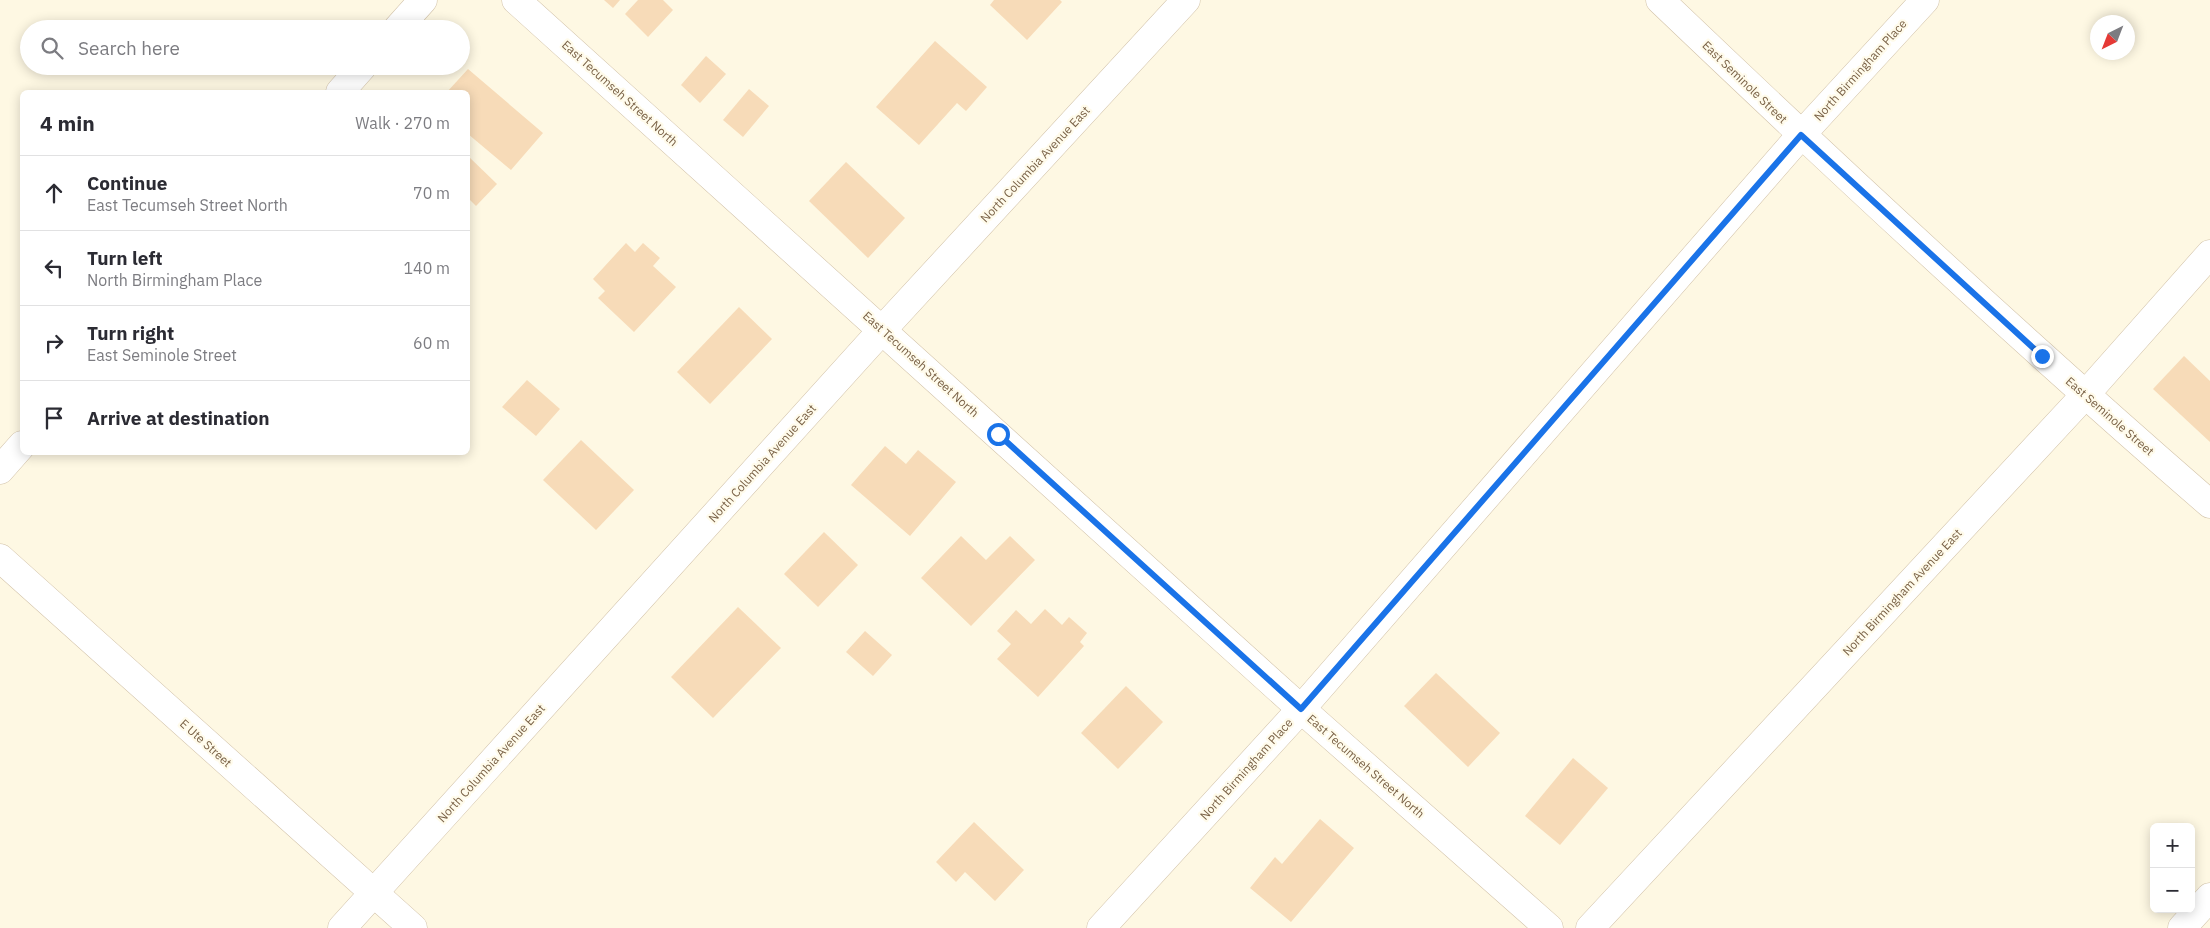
<!DOCTYPE html>
<meta charset="utf-8">
<style>
:root{--surface:#fff;--page:#f2f2f3;--text:#2b2b33;--muted:#7c7c81;--line:#e1e1e2}
body{margin:0;font-family:"IBM Plex Sans",sans-serif;background:var(--page);color:var(--text)}
.controls{position:absolute;right:15px;bottom:15px;display:grid;overflow:hidden;border-radius:8px;box-shadow:0 2px 12px #0003}
.controls button{width:45px;height:45px;display:grid;place-items:center;padding:0;border:0;border-bottom:1px solid var(--line);background:var(--surface);color:var(--text);font:25px sans-serif}
.compass{position:absolute;left:2090px;top:15px;width:45px;height:45px;border-radius:50%;background:var(--surface);box-shadow:0 2px 12px #0003;rotate:222deg}
.stop{position:absolute;width:15px;height:15px;margin:-11px;border:4px solid #1a73e8;border-radius:50%;background:#fff}
.stop.end{background:#1a73e8;border-color:#fff;box-shadow:0 1px 5px #0008}
.list{margin:0;padding:0;list-style:none}
h2{display:flex;justify-content:space-between;align-items:center;height:65px;margin:0;padding:0 20px;font-size:21px}
h2 small{font-size:16px;font-weight:400;color:var(--muted)}
.list li{display:grid;grid-template-columns:32px 1fr auto;gap:15px;align-items:center;box-sizing:border-box;height:75px;padding:0 20px;border-top:1px solid var(--line)}
.list b{display:block;font-size:19px;white-space:nowrap}
.list p{margin:0;font-size:16px;white-space:nowrap;color:var(--muted)}
.list em{font-size:16px;font-style:normal;color:var(--muted)}
.icon{flex:none;width:28px;height:28px;fill:none;stroke:currentColor;stroke-width:2;stroke-linecap:round;stroke-linejoin:round}
.map{position:relative;flex:none;width:2210px;height:928px;overflow:hidden}
.search{position:absolute;background:var(--surface);box-shadow:0 2px 12px #0003;left:20px;top:20px;width:450px;height:55px;display:flex;align-items:center;gap:12px;box-sizing:border-box;padding:0 18px;border-radius:28px;color:var(--muted);font-size:19px}
.panel{position:absolute;background:var(--surface);box-shadow:0 2px 12px #0003;left:20px;top:90px;width:450px;height:365px;border-radius:8px}
.map>svg:first-child{display:block}
</style>
<div class="map">
<svg width="2210" height="928" viewBox="0 0 2210 928">
<rect width="100%" height="100%" fill="#fef8e3"/>
<!-- building -->
<g fill="#f7dbb8">
<path d="M604 0H620L613 8Z"/>
<path d="M638 0H663L673 10 648 37 625 14Z"/>
<path d="M994 0H1060L1062 2 1027 40 990 5Z"/>
<path d="M935 41 987 87 966 111 957 103 919 145 876 107Z"/>
<path d="M706 56 726 74 700 103 681 85Z"/>
<path d="M468 69 543 133 511 170 468 134V92H447Z"/>
<path d="M749 89 769 106 743 137 723 120Z"/>
<path d="M468 156 497 184 476 206 468 198Z"/>
<path d="M846 162 905 218 868 258 809 201Z"/>
<path d="M626 243 635 252 643 243 660 258 653 266 676 287 634 332 598 298 605 291 593 279Z"/>
<path d="M739 307 772 339 710 404 677 372Z"/>
<path d="M2184 356 2210 381V442L2153 389Z"/>
<path d="M527 380 560 409 536 436 502 407Z"/>
<path d="M581 440 634 490 596 530 543 480Z"/>
<path d="M885 446 906 464 918 450 956 482 910 536 851 485Z"/>
<path d="M824 532 858 565 818 607 784 574Z"/>
<path d="M961 536 986 560 1010 536 1035 560 971 626 921 578Z"/>
<path d="M738 607 781 648 713 718 671 677Z"/>
<path d="M1045 609 1062 625 1069 617 1087 633 1080 642 1084 646 1038 697 997 659 1011 644 997 631 1016 610 1031 624Z"/>
<path d="M865 631 892 655 873 676 846 652Z"/>
<path d="M1436 673 1500 733 1468 767 1404 706Z"/>
<path d="M1126 686 1163 722 1118 769 1081 733Z"/>
<path d="M1573 758 1608 788 1560 845 1525 816Z"/>
<path d="M1320 819 1354 848 1291 922 1250 888 1275 857 1282 864Z"/>
<path d="M974 822 1024 870 995 901 965 872 956 882 936 862Z"/>
</g>
<g fill="none" stroke-linecap="round" stroke-linejoin="round">
<!-- street casing -->
<g stroke="#d1c1a8" stroke-width="29">
<g id="street">
<path d="M516 0 1301 709 1549 928"/>
<path d="M1660 0C1840 172 2022 341 2210 504"/>
<path d="M397 29 423 0"/>
<path d="M340 92 363 66"/>
<path d="M0 470 22 445"/>
<path d="M0 558 413 928"/>
<path d="M342 928 883 329 1186 0"/>
<path d="M1101 928 1301 709 1801 135 1925 0"/>
<path d="M1590 928 2085 395 2210 254"/>
<path d="M2182 928 2210 897"/>
</g>
</g>
<!-- street -->
<use href="#street" stroke="#fff" stroke-width="28"/>
</g>
<g fill="none" stroke-linecap="round" stroke-linejoin="round">
<!-- route -->
<path stroke="#1a73e8" stroke-width="6" d="M998 434 1301 709 1801 135 2042 356"/>
</g>
<g text-anchor="middle" dominant-baseline="central" stroke-width="4.5" stroke-linejoin="round" paint-order="stroke">
<!-- street labels -->
<g font-size="12" fill="#796146" stroke="#fffbeb">
<text transform="translate(1860 70) rotate(-48)">North Birmingham Place</text>
<text transform="translate(1745 82) rotate(44)">East Seminole Street</text>
<text transform="translate(620 93) rotate(42)">East Tecumseh Street North</text>
<text transform="translate(1035 164) rotate(-47)">North Columbia Avenue East</text>
<text transform="translate(921 364) rotate(42)">East Tecumseh Street North</text>
<text transform="translate(2110 416) rotate(41)">East Seminole Street</text>
<text transform="translate(762 463) rotate(-48)">North Columbia Avenue East</text>
<text transform="translate(1902 592) rotate(-47)">North Birmingham Avenue East</text>
<text transform="translate(206 743) rotate(42)">E Ute Street</text>
<text transform="translate(491 763) rotate(-48)">North Columbia Avenue East</text>
<text transform="translate(1366 766) rotate(41)">East Tecumseh Street North</text>
<text transform="translate(1246 769) rotate(-48)">North Birmingham Place</text>
</g>
</g>
</svg>
<div class="controls">
<button>+</button>
<button>−</button>
</div>
<svg class="compass" viewBox="-18 -18 36 36"><path d="M0-13l5 13h-10z" fill="#e53935"/><path d="M0 13l5-13h-10z" fill="#7c7c81"/></svg>
<div class="stop" style="left:998px;top:434px"></div>
<div class="stop end" style="left:2042px;top:356px"></div>
<div class="search"><svg class="icon" aria-label="search" viewBox="0 0 24 24"><circle cx="10" cy="10" r="6"/><path d="M15 15l6 6"/></svg>Search here</div>
<section class="panel">
<h2>4 min<small>Walk · 270 m</small></h2>
<ul class="list">
<li><svg class="icon" aria-label="ahead" viewBox="0 0 24 24"><path d="M12 20V5M6 11l6-6 6 6"/></svg><div><b>Continue</b><p>East Tecumseh Street North</p></div><em>70 m</em></li>
<li><svg class="icon" aria-label="left" viewBox="0 0 24 24"><path d="M17 20v-9H6M10 6l-5 5 5 5"/></svg><div><b>Turn left</b><p>North Birmingham Place</p></div><em>140 m</em></li>
<li><svg class="icon" aria-label="right" viewBox="0 0 24 24"><path d="M7 20v-9h11M14 6l5 5-5 5"/></svg><div><b>Turn right</b><p>East Seminole Street</p></div><em>60 m</em></li>
<li><svg class="icon" aria-label="arrive" viewBox="0 0 24 24"><path d="M6 21V4h12l-3 4 3 4H6"/></svg><div><b>Arrive at destination</b></div></li>
</ul>
</section>
</div>
